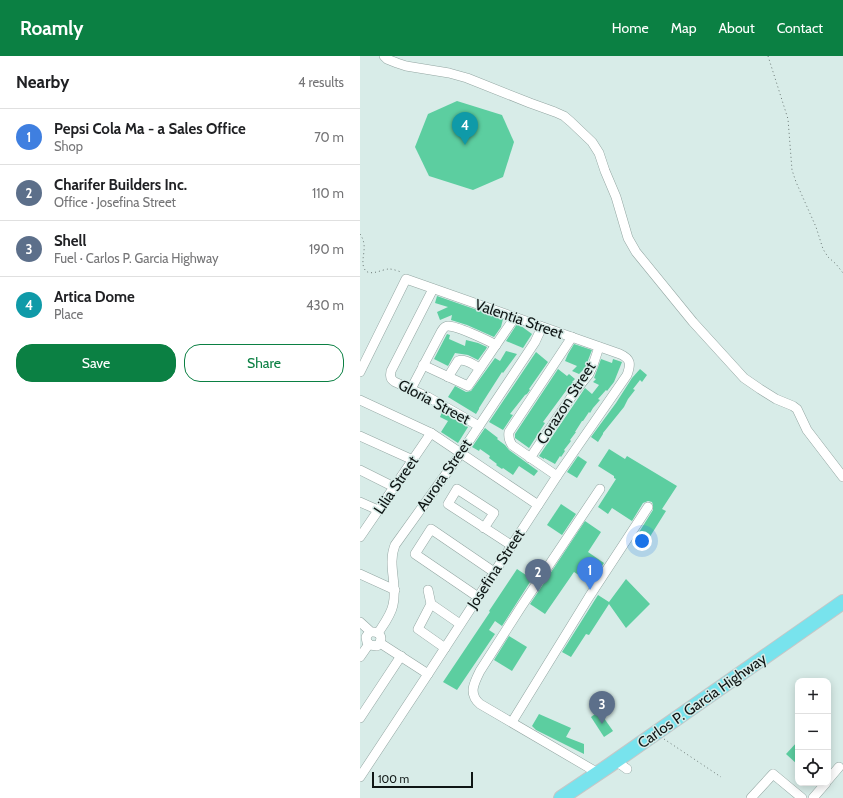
<!DOCTYPE html>
<meta charset="utf-8">
<style>
:root{--surface:#fff;--page:#f6f6f6;--text:#202124;--muted:#757577;--line:#e0e0e0;--accent:#0b8043}
body{margin:0;font-family:Cabin,sans-serif;background:var(--page);color:var(--text)}
.controls{position:absolute;right:12px;bottom:12px;display:grid;overflow:hidden;border-radius:8px;box-shadow:0 2px 10px #0003}
.controls button{width:36px;height:36px;display:grid;place-items:center;padding:0;border:0;border-bottom:1px solid var(--line);background:var(--surface);color:var(--text);font:20px sans-serif}
.scale{position:absolute;left:12px;bottom:10px;width:101px;box-sizing:border-box;padding-left:4px;border:2px solid #0f1615;border-top:0;font-size:11px;line-height:14px;white-space:nowrap;color:#0f1615;-webkit-text-stroke:3px #d8ece8;paint-order:stroke}
.you{position:absolute;left:282px;top:485px;width:14px;height:14px;margin:-10px;border:3px solid #fff;border-radius:50%;background:#1a73e8;box-shadow:0 0 0 6px #1a73e833}
.badge{display:grid;place-items:center;width:26px;height:26px;border-radius:50%;background:var(--accent);color:#fff;font-size:13px;font-weight:700}
.pin{position:absolute;translate:-50% -33px;filter:drop-shadow(0 1px 2px #0008)}
.pin::after{content:'';position:absolute;top:21px;width:14px;height:12px;background:inherit;clip-path:polygon(0 0,100% 0,50% 100%)}
.list{margin:0;padding:0;list-style:none}
h2{display:flex;justify-content:space-between;align-items:center;height:52px;margin:0;padding:0 16px;font-size:17px}
h2 small{font-size:13px;font-weight:400;color:var(--muted)}
.list li{display:grid;grid-template-columns:26px 1fr auto;gap:12px;align-items:center;box-sizing:border-box;height:56px;padding:0 16px;border-top:1px solid var(--line)}
.list b{display:block;font-size:15px;white-space:nowrap}
.list p{margin:0;font-size:13px;white-space:nowrap;color:var(--muted)}
.list em{font-size:13px;font-style:normal;color:var(--muted)}
.actions{display:flex;gap:8px;padding:12px 16px}
.actions a{flex:1;padding:9px 0;border:1px solid var(--accent);border-radius:16px;text-align:center;font-size:14px;color:var(--accent)}
.actions .main{background:var(--accent);color:#fff}
.icon{flex:none;width:22px;height:22px;fill:none;stroke:currentColor;stroke-width:2;stroke-linecap:round;stroke-linejoin:round}
.map{position:relative;flex:none;width:483px;height:742px;overflow:hidden}
header{display:flex;align-items:center;gap:24px;box-sizing:border-box;height:56px;padding:0 20px;background:var(--accent);color:#fff}
header strong{font-size:19px}
nav{display:flex;gap:22px;margin-inline-start:auto;font-size:14px}
main{display:flex}
aside{flex:1;background:var(--surface)}
.map>svg:first-child{display:block}
</style>
<header>
<strong>Roamly</strong>
<nav><a>Home</a><a>Map</a><a>About</a><a>Contact</a></nav>
</header>
<main>
<aside>
<h2>Nearby<small>4 results</small></h2>
<ul class="list">
<li><span class="badge" style="background:#3f7fe0">1</span><div><b>Pepsi Cola Ma - a Sales Office</b><p>Shop</p></div><em>70 m</em></li>
<li><span class="badge" style="background:#5c6f8a">2</span><div><b>Charifer Builders Inc.</b><p>Office · Josefina Street</p></div><em>110 m</em></li>
<li><span class="badge" style="background:#5c6f8a">3</span><div><b>Shell</b><p>Fuel · Carlos P. Garcia Highway</p></div><em>190 m</em></li>
<li><span class="badge" style="background:#0f9aa8">4</span><div><b>Artica Dome</b><p>Place</p></div><em>430 m</em></li>
</ul>
<div class="actions"><a class="main">Save</a><a>Share</a></div>
</aside>
<div class="map">
<svg width="483" height="742" viewBox="0 0 483 742">
<rect width="100%" height="100%" fill="#d8ece8"/>
<!-- building -->
<g fill="#5ccea0">
<path d="M97 45 142 59 154 86 143 121 113 134 69 120 55 91 68 58Z"/>
<path d="M77 240 143 263 141 271 134 281 107 269 91 264 92 259 80 264 77 256 88 251 75 247Z"/>
<path d="M157 268 161 270 172 278 163 292 146 285Z"/>
<path d="M87 278 90 279 89 283 105 290 106 284 118 287 127 291 126 293 118 304 108 299 95 297 88 310 74 303Z"/>
<path d="M214 288 232 294 225 312 219 318 212 315 217 310 205 305 208 298Z"/>
<path d="M146 295 157 298 143 317 142 316 119 352V353L116 358 88 341 95 330 106 336 111 335 135 302 140 305Z"/>
<path d="M176 296 188 306 169 333 170 334 167 338 165 339 150 358 153 359 143 374 129 366Z"/>
<path d="M241 303 252 307 253 303 262 306 254 326 247 335 246 334 238 343 240 344 233 352 230 357 229 356 223 365H222L215 376H216L210 384 211 385 204 394 205 395 201 401 200 400 195 408 184 402V403L179 400 221 338 225 332 232 338 239 329 233 326 236 323 234 322Z"/>
<path d="M198 313 207 320 209 318 215 323 212 326H214L209 333 208 332 183 366 185 367 169 392 155 382V378Z"/>
<path d="M280 313 287 319 282 326 280 324 273 333 275 334 268 343 264 351 243 377V378L238 386 231 381 256 347 272 322Z"/>
<path d="M82 356 108 371 98 387 81 376 88 365 80 361Z"/>
<path d="M125 372 138 382 137 383 145 389 149 394 178 415 174 420 159 410 153 419 143 412 142 413 136 409 137 408 129 402 130 400 120 393 119 395 112 391Z"/>
<path d="M249 393 265 403 267 400 317 430 302 453 306 455 286 487 276 481 293 454V449L292 446 288 445 283 447 272 465 252 452 248 458 238 451 256 423 254 422V420L238 410Z"/>
<path d="M218 400 227 406 217 422 207 416Z"/>
<path d="M201 448 216 458 202 479 187 469Z"/>
<path d="M225 465 241 476 228 496 244 507 231 527 214 516 185 558 170 548Z"/>
<path d="M157 513 172 523 142 570 135 565 129 574 135 578 97 634 83 626 130 556 129 555Z"/>
<path d="M266 523 290 548 266 572 249 548 229 579 226 578 211 601 202 596 238 539 249 546Z"/>
<path d="M149 580 167 591 152 615 134 604Z"/>
<path d="M239 655 253 675 244 681 231 661Z"/>
<path d="M179 658 211 672 206 681 224 688V698L176 674 172 670Z"/>
<path d="M438 685V709L426 698Z"/>
</g>
<g fill="none" stroke-linecap="round" stroke-linejoin="round">
<!-- minor casing -->
<g stroke="#93a6a2" stroke-width="10">
<g id="minor">
<path d="M24 0 27 3 37 7 46 10 89 17 107 22 170 47 195 56 204 60 211 66 232 86 239 97 245 115 256 141 268 182 276 196 333 266 384 322 400 333 416 343 433 350 437 353 447 374 483 421"/>
<path d="M73 233 31 315C30 320 30 323 35 326L68 341 119 370"/>
<path d="M63 309 108 330 155 261"/>
<path d="M0 316 46 223 260 298C271 303 271 308 267 319L197 420 68 618 0 721"/>
<path d="M88 321 98 305C105 302 113 309 120 312"/>
<path d="M51 333 81 276C83 273 84 270 88 270 97 270 127 284 136 289"/>
<path d="M0 344 71 377 178 449"/>
<path d="M0 380 53 404"/>
<path d="M170 402 216 334 229 318 233 309 239 291"/>
<path d="M0 414 34 431"/>
<path d="M197 420 152 389C149 384 148 381 149 376L212 281"/>
<path d="M0 446 18 454"/>
<path d="M124 472 134 457 97 433 88 448 151 489"/>
<path d="M0 481 71 377"/>
<path d="M0 518 35 534"/>
<path d="M68 534 71 548 58 573 85 592"/>
<path d="M118 541 55 498 71 473 134 516"/>
<path d="M71 548 100 568"/>
<path d="M0 566 11 576C21 575 24 583 17 590L10 589 7 586 6 581 9 577 11 576"/>
<path d="M18 577C24 568 31 559 33 549 38 529 27 509 35 489L101 397 175 286 182 271"/>
<path d="M20 587 68 618"/>
<path d="M0 601 9 588"/>
<path d="M0 662 41 600"/>
<path d="M152 666 229 541 288 451"/>
<path d="M256 705 267 713"/>
<path d="M238 717 120 648C108 638 114 627 120 615L161 551 240 433"/>
<path d="M468 724 479 711"/>
<path d="M391 742 413 718 442 742"/>
<path d="M453 742 466 727"/>
</g>
</g>
<!-- highway casing -->
<g stroke="#c5c7c7" stroke-width="16">
<path id="highway" d="M201 742 250 709 483 546"/>
</g>
<!-- path -->
<g stroke="#6b7875" stroke-width="1" stroke-dasharray="1 3" stroke-linecap="butt">
<path d="M408 0 428 63 432 114 436 126 456 171 463 193 468 201 476 208 483 217"/>
<path d="M0 178C9 191 0 202 4 212 8 222 22 213 29 213 33 213 38 215 41 216"/>
<path d="M304 683 361 721"/>
</g>
<!-- minor -->
<use href="#minor" stroke="#fff" stroke-width="9"/>
<!-- highway -->
<use href="#highway" stroke="#78e3ed" stroke-width="14"/>
</g>
<g text-anchor="middle" dominant-baseline="central" stroke-width="3" stroke-linejoin="round" paint-order="stroke">
<!-- street labels -->
<g font-size="15" fill="#0f1615" stroke="#d8ece8">
<text transform="translate(159 263) rotate(19)">Valentia Street</text>
<text transform="translate(74 346) rotate(28)">Gloria Street</text>
<text transform="translate(206 347) rotate(-57)">Corazon Street</text>
<text transform="translate(84 419) rotate(-55)">Aurora Street</text>
<text transform="translate(36 429) rotate(-56)">Lilia Street</text>
<text transform="translate(136 513) rotate(-57)">Josefina Street</text>
<text transform="translate(342 645) rotate(-35)">Carlos P. Garcia Highway</text>
</g>
</g>
</svg>
<div class="controls">
<button>+</button>
<button>−</button>
<button><svg class="icon" aria-label="locate" viewBox="0 0 24 24"><circle cx="12" cy="12" r="6"/><path d="M12 2v4M12 18v4M2 12h4M18 12h4"/></svg></button>
</div>
<div class="scale">100 m</div>
<div class="you"></div>
<div class="pin badge" style="left:230px;top:534px;background:#3f7fe0">1</div>
<div class="pin badge" style="left:178px;top:536px;background:#5c6f8a">2</div>
<div class="pin badge" style="left:242px;top:668px;background:#5c6f8a">3</div>
<div class="pin badge" style="left:105px;top:89px;background:#0f9aa8">4</div>
</div>
</main>
